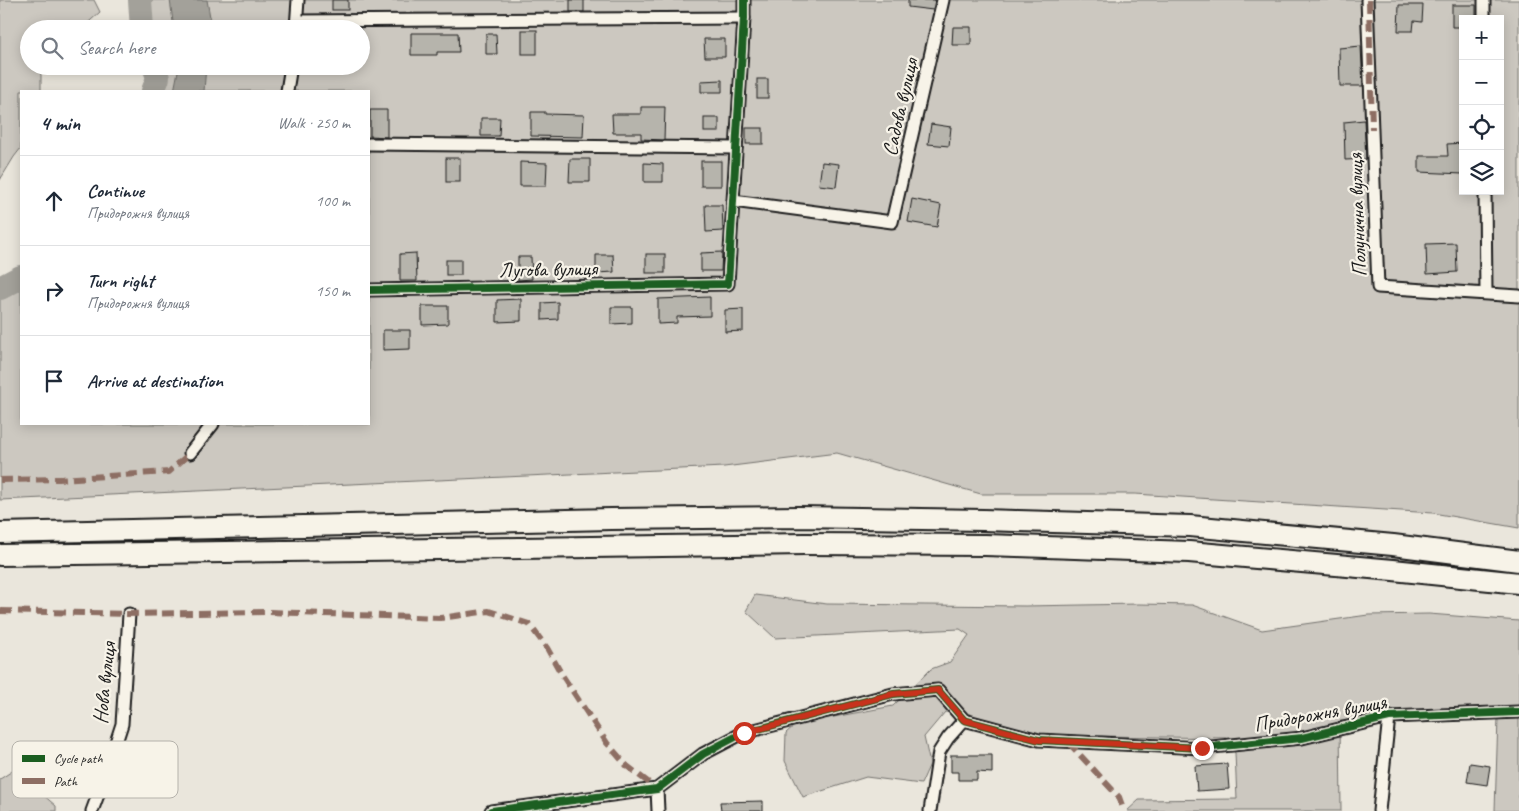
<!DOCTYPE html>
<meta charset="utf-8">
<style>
:root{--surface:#fff;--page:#f2f2f3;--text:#1f2937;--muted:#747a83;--line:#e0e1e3}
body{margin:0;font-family:Caveat,sans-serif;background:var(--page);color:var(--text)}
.controls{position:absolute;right:15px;top:15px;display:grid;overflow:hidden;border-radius:0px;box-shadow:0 2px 12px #0003}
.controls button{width:45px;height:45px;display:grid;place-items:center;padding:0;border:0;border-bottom:1px solid var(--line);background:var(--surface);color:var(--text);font:25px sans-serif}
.stop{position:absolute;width:15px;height:15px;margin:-11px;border:4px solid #c8321e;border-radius:50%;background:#fff}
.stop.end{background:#c8321e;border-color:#fff;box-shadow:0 1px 5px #0008}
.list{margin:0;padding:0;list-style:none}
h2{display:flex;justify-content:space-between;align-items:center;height:65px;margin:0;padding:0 20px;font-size:21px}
h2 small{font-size:16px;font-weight:400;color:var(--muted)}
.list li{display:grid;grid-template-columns:32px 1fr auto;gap:15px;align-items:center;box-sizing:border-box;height:90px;padding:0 20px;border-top:1px solid var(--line)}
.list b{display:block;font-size:19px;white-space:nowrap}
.list p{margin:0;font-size:16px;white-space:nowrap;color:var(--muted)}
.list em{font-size:16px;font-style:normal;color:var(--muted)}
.icon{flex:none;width:28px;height:28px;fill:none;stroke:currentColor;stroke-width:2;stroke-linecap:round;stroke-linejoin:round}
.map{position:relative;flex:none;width:1519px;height:811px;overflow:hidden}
.search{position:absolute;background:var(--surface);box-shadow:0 2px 12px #0003;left:20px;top:20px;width:350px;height:55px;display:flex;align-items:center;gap:12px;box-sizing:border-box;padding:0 18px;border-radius:28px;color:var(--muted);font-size:19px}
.panel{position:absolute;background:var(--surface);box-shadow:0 2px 12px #0003;left:20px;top:90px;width:350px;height:335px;border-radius:0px}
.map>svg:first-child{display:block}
</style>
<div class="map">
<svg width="1519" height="811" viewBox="0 0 1519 811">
<rect width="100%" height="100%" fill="#eae6dc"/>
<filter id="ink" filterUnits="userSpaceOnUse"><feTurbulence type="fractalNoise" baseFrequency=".02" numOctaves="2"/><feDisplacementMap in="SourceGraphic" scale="10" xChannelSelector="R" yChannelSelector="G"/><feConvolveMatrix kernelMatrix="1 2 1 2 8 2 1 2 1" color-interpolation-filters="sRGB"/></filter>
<g filter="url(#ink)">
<!-- green -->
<g fill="#ccc8c0" stroke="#74726e" fill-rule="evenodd">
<path d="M0 0H94L100 12 81 29H29V66H41V91H21V148L14 157 0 180Z"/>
<path d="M148 0H1519V528L1433 513 1135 494H981L837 453 724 467 0 500V298L21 286V424H369V91H164L168 82 163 66H361V29H153L148 11ZM1463 19H1500V191H1463Z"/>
<path d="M755 595 827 604 1025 606 1139 604 1192 605 1262 630 1368 615 1429 614 1519 621V811H1495L1498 718 1340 721 1341 811H1127L1139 800 1237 799 1235 753 1227 738 1037 735 968 715 945 712 924 737 930 764 921 784 866 777 803 797 785 761 786 733 796 724 893 706 931 669 950 662 969 635 960 629 775 638 746 611Z"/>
<path d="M14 770 56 806V811H0V779Z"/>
</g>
<!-- water -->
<g fill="#a3a19a" stroke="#6d6c68">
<path d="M170 0H207L210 17 209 29H174Z"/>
<path d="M179 66H206L204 91H174Z"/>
</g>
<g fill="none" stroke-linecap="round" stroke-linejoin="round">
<!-- river -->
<g stroke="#a3a19a" stroke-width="24">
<path d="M140 0 142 29"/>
<path d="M153 91 158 78 154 66"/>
<path d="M0 288 21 277"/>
</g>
</g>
<!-- building -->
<g fill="#b6b4ac" stroke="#1c1c1c">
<rect x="332" y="0" width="16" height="10"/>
<rect x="570" y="0" width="14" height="12"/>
<path d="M908 0H935L933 10 908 7Z"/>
<path d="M1399 5H1423L1422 22 1414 21 1413 31H1398Z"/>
<path d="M1452 5H1476V19H1463V27H1452Z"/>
<path d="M953 27H971V45H952Z"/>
<rect x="522" y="30" width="15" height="24"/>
<path d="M411 33H458L459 52H437V55H411Z"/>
<path d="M486 34H496L497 54H486Z"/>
<path d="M704 39H725V57H705Z"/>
<path d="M1361 46 1363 86H1340L1339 48Z"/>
<rect x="757" y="79" width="11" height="19"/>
<path d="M722 80V92H701V81Z"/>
<path d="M641 107H665L664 140 641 139V133H613L612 114H641Z"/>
<path d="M370 110H387V137L370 136Z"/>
<path d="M531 112H545V114L584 115 583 137 531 136Z"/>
<path d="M481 118H500L499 136H481Z"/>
<rect x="704" y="118" width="15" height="14"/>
<path d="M1364 120 1366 159 1345 160 1344 122Z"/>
<path d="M931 124 951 127 949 146 928 144Z"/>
<rect x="746" y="128" width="17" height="16"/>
<path d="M1463 143V174L1419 172V156H1448L1447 144Z"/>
<rect x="446" y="158" width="14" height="24"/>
<path d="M570 159H590V182H569Z"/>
<rect x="701" y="161" width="20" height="25"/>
<path d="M520 162 547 163 546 186H520Z"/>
<path d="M822 162 839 164 836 187 819 185Z"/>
<path d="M644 163 663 164V182H644Z"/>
<path d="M912 199 941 205 937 227 908 222Z"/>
<path d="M705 205H722L723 231 706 232Z"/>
<path d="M1456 243 1457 272 1427 274 1426 244Z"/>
<path d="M722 252 721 271H701V253Z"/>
<path d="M416 253 417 281H400V254Z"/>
<rect x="646" y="254" width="19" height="19"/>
<path d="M596 255H613L614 272 596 273Z"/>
<path d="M518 257H531L532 279 518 280Z"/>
<rect x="446" y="260" width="15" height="15"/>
<path d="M710 297V316L677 317V323L658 324V299Z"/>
<path d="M521 299V321L497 322V300Z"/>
<path d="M558 302V319L542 320V303Z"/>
<path d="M422 306H448V324L422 325Z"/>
<path d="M611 307H632V323L611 324Z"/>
<path d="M743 309V331L725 332V310Z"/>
<path d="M383 330H410V349L383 350Z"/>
<path d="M951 755H992V773L977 772V780H958V772H951Z"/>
<path d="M1470 763 1490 766 1487 785 1467 782Z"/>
<path d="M1227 764 1229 789 1197 791 1195 766Z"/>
<path d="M763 801V811H721L720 802Z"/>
</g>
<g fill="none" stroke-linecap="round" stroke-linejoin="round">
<!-- street casing -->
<g stroke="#1c1c1c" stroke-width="15">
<g id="street">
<path d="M1367 0 1378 287 1519 296"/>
<path d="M1484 0V19"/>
<path d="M297 21 744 18"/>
<path d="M296 28 298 0"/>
<path d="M287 91 291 66"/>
<path d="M369 144 736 148"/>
<path d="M1485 191 1486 293"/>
<path d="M733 201 892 222 943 0"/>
<path d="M369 290 728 284 744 18V0"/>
<path d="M190 453 213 424"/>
<path d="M657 789 658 811"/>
<path d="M92 811 105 776 122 724 129 614"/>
<path d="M491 811 657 789 703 754 743 733 893 694 938 690 964 720 1039 740 1202 748 1302 738 1389 717 1519 712"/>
<path d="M930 811 939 752 948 738 964 720"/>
<path d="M1379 811 1389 717"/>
</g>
</g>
<!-- highway casing -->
<g stroke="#1c1c1c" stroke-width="24">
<g id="highway">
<path d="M0 533 611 519 799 517 983 520 1190 526 1393 545 1519 561"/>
<path d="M0 555 804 544 985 545 1189 552 1393 570 1519 583"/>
</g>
</g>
<!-- street -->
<use href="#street" stroke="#f7f3e8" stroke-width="11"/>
<!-- highway -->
<use href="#highway" stroke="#f7f3e8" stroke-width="20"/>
<!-- quiet -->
<g stroke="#8d6e63" stroke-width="6" stroke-dasharray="12 6" stroke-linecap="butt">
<path d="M1369 0 1372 129"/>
<path d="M0 480 59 479 169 472 190 453"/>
<path d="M0 611 129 614 269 612 441 618 489 611 529 624 547 648 562 675 607 743 627 766 657 789"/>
<path d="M1068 742 1119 797 1124 811"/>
</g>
<!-- cycleway casing -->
<g stroke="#f7f3e8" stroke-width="11">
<g id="cycleway">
<path d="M369 290 728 284 744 18V0"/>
<path d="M491 811 657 789 703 754 743 733 893 694 938 690 964 720 1039 740 1202 748 1302 738 1389 717 1519 712"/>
</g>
</g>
<!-- cycleway -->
<use href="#cycleway" stroke="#1b5e20" stroke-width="8"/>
</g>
</g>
<g fill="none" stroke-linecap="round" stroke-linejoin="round" filter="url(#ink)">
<!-- route -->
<path stroke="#c8321e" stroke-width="6" d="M744 733 893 694 938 690 964 720 1039 740 1202 748"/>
</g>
<g text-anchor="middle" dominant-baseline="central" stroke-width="4.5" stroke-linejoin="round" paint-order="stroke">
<!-- street labels -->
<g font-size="21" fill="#1c1c1c" stroke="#f7f3e8">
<text transform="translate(900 107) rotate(-77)">Садова вулиця</text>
<text transform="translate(1357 215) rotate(-92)">Полунична вулиця</text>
<text transform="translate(548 269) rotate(-1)">Лугова вулиця</text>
<text transform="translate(104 683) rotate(-84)">Нова вулиця</text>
<text transform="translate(1320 713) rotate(-10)">Придорожня вулиця</text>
</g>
</g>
<!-- legend -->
<rect x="12" y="741" width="166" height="57" rx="8" fill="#f7f3e8" stroke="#b5b2ab" stroke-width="1"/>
<rect x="22" y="755" width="23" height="7" fill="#1b5e20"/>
<rect x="22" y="778" width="23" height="6" fill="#8d6e63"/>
<g font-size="14" fill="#1c1c1c">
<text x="54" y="763">Cycle path</text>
<text x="54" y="786">Path</text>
</g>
</svg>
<div class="controls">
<button>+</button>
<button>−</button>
<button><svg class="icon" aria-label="locate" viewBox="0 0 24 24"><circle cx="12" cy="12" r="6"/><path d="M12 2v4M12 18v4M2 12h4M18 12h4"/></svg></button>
<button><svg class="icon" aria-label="layers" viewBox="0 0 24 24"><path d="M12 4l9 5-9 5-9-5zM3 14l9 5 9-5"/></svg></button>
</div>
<div class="stop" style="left:744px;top:733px"></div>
<div class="stop end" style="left:1202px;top:748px"></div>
<div class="search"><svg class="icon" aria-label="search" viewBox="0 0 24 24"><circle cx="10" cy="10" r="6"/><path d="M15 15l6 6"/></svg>Search here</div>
<section class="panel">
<h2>4 min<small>Walk · 250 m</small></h2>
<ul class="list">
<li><svg class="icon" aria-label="ahead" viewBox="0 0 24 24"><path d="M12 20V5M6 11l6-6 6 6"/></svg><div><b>Continue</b><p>Придорожня вулиця</p></div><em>100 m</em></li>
<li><svg class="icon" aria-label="right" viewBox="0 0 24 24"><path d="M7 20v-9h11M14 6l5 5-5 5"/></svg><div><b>Turn right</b><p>Придорожня вулиця</p></div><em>150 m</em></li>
<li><svg class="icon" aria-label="arrive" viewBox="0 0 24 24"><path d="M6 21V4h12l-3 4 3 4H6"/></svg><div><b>Arrive at destination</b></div></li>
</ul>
</section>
</div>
